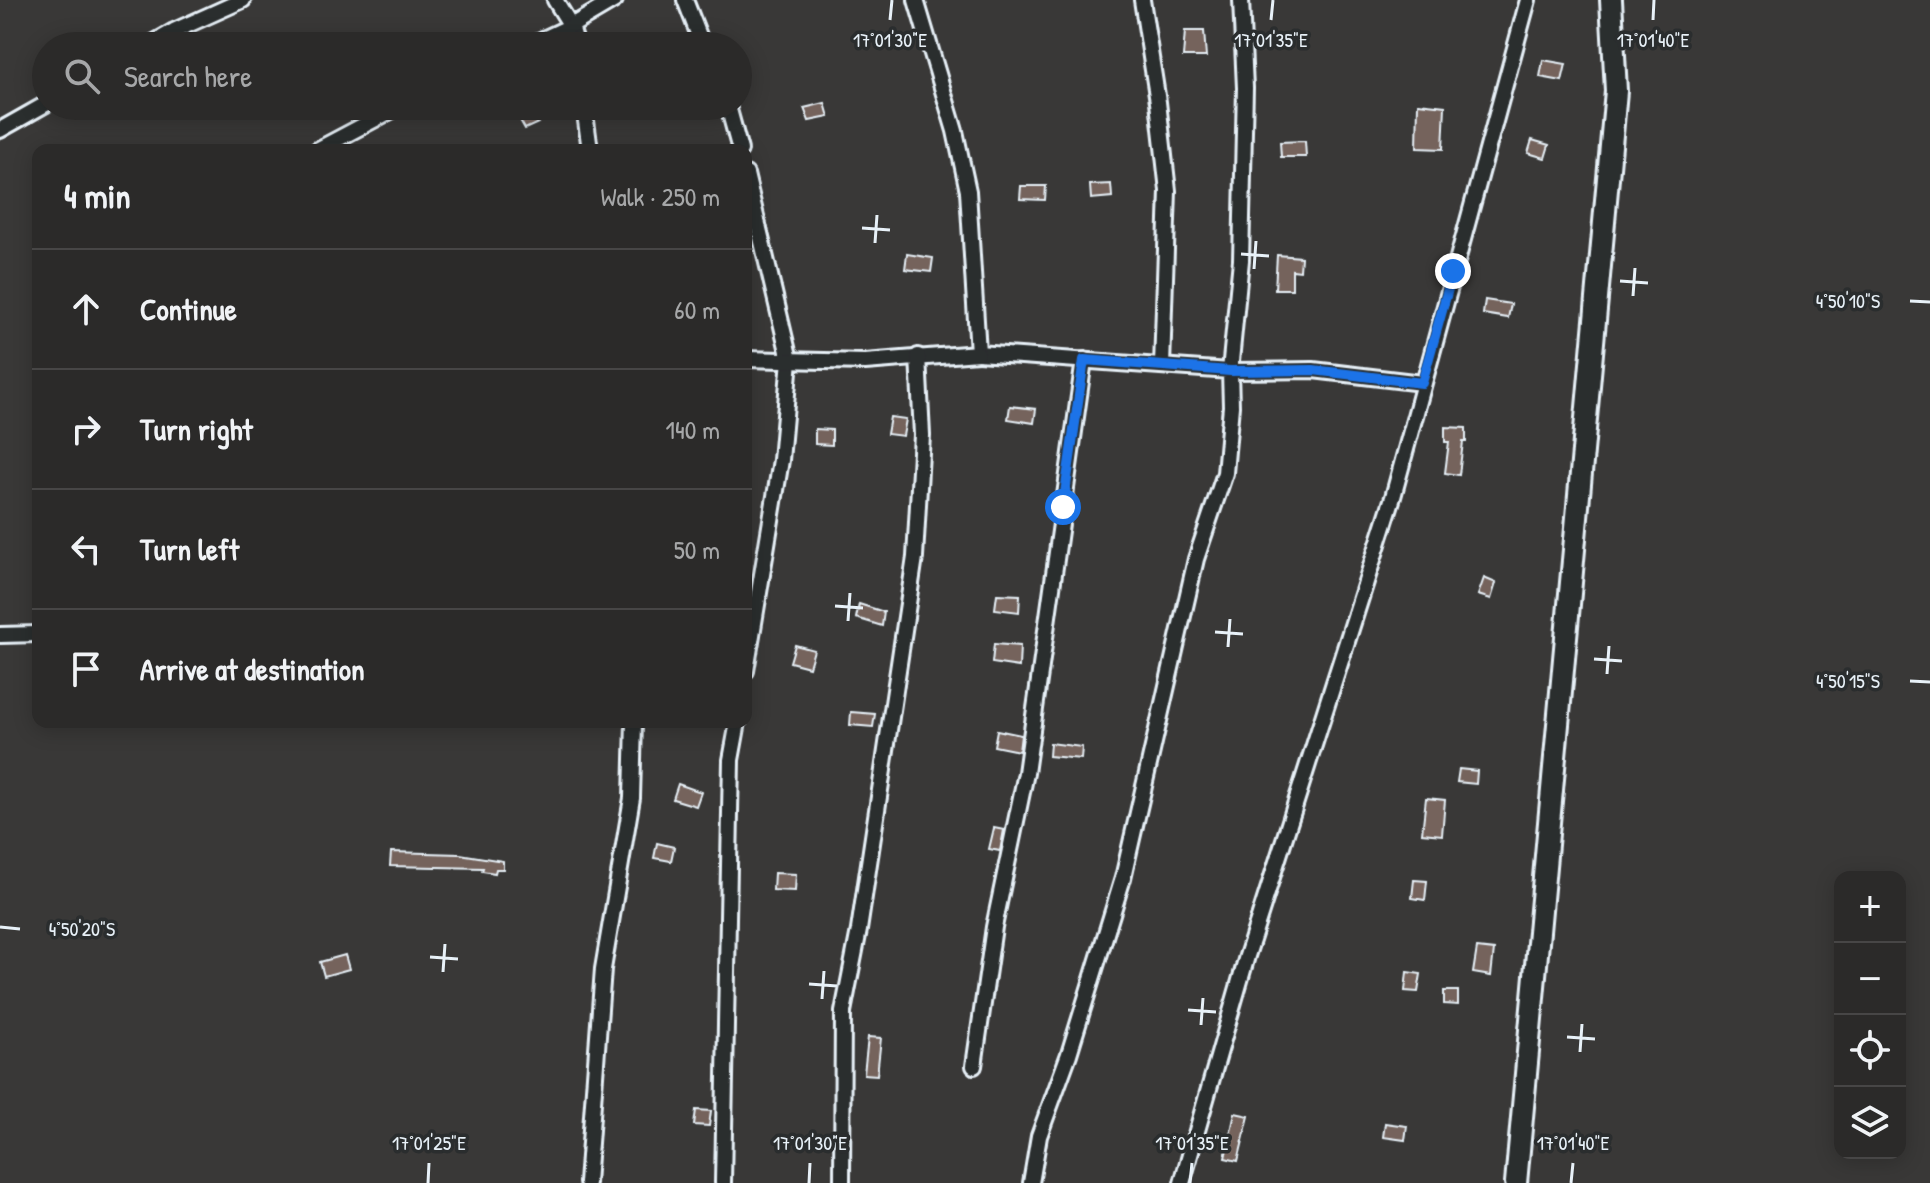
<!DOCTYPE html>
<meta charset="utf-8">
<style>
:root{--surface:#2b2a29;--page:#373635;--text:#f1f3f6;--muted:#a6a7a8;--line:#474646}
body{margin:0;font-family:"Patrick Hand",sans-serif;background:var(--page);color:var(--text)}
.controls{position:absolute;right:24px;bottom:24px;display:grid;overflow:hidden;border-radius:16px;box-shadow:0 4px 20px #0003}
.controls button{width:72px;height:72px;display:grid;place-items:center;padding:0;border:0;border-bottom:2px solid var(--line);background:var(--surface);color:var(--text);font:40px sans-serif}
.stop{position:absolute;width:24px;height:24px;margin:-18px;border:6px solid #1a73e8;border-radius:50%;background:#fff}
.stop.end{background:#1a73e8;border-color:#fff;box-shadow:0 2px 8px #0008}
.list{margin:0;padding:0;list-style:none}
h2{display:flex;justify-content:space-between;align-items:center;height:104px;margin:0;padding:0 32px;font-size:34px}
h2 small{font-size:26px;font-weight:400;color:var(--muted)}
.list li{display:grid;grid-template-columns:52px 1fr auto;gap:24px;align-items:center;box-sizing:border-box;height:120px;padding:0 32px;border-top:2px solid var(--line)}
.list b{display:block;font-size:30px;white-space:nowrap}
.list em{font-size:26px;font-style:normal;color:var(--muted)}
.icon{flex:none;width:44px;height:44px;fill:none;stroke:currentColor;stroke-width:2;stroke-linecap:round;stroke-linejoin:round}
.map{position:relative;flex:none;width:1930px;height:1183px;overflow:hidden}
.search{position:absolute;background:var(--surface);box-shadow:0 4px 20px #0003;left:32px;top:32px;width:720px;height:88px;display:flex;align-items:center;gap:20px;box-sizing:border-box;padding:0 28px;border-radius:44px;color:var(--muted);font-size:30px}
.panel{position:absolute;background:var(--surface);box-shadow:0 4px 20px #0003;left:32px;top:144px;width:720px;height:584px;border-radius:16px}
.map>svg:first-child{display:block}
</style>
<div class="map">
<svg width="1930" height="1183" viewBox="0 0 1930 1183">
<rect width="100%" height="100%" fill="#393837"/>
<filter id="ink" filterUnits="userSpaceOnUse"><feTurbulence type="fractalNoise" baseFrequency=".0125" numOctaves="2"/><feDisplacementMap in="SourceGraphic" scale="16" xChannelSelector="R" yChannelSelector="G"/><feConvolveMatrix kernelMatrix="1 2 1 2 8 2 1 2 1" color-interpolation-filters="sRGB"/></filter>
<g filter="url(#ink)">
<!-- building -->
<g fill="#74635c" stroke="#e8f1f8" stroke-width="2">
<path d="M1185 31H1204L1206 57H1183Z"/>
<path d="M1543 60 1566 64 1562 81 1540 77Z"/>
<path d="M825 103 829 117 809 121 804 108Z"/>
<path d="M1418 103 1445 106 1443 149 1417 148Z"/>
<path d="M512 106H529L538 123 525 129Z"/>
<path d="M1532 140 1549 145 1545 158 1528 153Z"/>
<path d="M1305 141 1306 157H1281L1280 142Z"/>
<path d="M1111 184 1112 197 1091 199 1090 185Z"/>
<path d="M1021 186H1046L1045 200 1020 199Z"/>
<path d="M907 254 933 258 931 272 905 269Z"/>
<path d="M1277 255 1301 257 1300 271 1292 270V289H1275Z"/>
<path d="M1485 300 1511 304 1508 318 1483 314Z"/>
<path d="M1010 406 1036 409 1034 423 1008 419Z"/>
<path d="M890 417 906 419 903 436 887 434Z"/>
<path d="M1445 427 1466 428V442H1463L1459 475 1445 473 1449 442H1445Z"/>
<path d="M815 429 832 430V445L815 444Z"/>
<path d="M1484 578 1496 583 1491 599 1478 595Z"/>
<path d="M997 594 1020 595 1019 612 995 609Z"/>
<path d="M859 604 884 612 882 626 856 618Z"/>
<path d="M994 644 1020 646 1019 667 992 663Z"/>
<path d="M795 645 814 650 809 667 790 662Z"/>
<path d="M851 712 875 714 873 727 850 725Z"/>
<path d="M997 730 1021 735 1019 751 994 746Z"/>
<path d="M1050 743 1082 747 1081 759 1049 756Z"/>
<path d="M1459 769 1477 771 1476 784 1457 782Z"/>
<path d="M678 784 701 792 696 806 673 799Z"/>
<path d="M1426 798 1445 800 1442 835 1422 833Z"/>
<path d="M994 828 1004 830 1000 851 989 849Z"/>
<path d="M657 843 674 847 671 861 654 858Z"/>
<path d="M391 852 460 854 503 861V869H496L495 873 482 871 483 868 390 866Z"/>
<path d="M774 873 796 874 795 891 773 890Z"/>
<path d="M1414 880 1427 881 1425 900 1412 898Z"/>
<path d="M1477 948 1494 950 1491 976 1473 973Z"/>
<path d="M345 955 349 969 324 976 320 962Z"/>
<path d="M1407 972 1421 974 1418 992 1405 991Z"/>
<path d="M1444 991H1458V1005L1444 1004Z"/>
<path d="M868 1037 881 1038 877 1075 864 1074Z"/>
<path d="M696 1110 711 1111 709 1126 694 1125Z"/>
<path d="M1235 1113 1249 1116 1238 1161 1225 1158Z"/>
<path d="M1385 1123 1407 1126 1405 1140 1383 1137Z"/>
</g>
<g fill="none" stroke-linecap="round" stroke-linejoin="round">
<!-- minor casing -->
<g stroke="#e8f1f8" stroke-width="20">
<g id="minor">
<path d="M555 0 571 26 577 46"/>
<path d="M685 0 703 46"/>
<path d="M916 0 955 131 968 191 978 353 1230 371 1231 406 1225 473 1196 559 1123 878 1069 1054 1039 1136 1031 1183"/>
<path d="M1142 0 1158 102 1168 191 1162 366"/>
<path d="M1241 0 1245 88 1241 260 1230 371 1313 370 1422 383"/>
<path d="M148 46 174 31 243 0"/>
<path d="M528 46 571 26 615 0"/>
<path d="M584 106 590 150"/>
<path d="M728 106 740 150"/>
<path d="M0 130 46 104"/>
<path d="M317 150 400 106"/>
<path d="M746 174 790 360 781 460 746 671"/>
<path d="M746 359 865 362 978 353"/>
<path d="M0 635 38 634"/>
<path d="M974 1066 994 927 1026 773 1084 360"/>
<path d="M587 1183 603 969 632 798 634 722"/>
<path d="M723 1183 731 760 738 722"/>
<path d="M842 1183 843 1012 859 930 915 557 922 435 918 356"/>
<path d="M1182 1183 1247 956 1393 497 1528 0"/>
</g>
</g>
<!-- secondary casing -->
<g stroke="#e8f1f8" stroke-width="26">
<path id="secondary" d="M1516 1183 1616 91 1611 0"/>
</g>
<!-- minor -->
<use href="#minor" stroke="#2a2d2e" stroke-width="14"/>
<!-- secondary -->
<use href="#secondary" stroke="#2a2d2e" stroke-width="20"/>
</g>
</g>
<g fill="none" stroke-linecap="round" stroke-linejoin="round" filter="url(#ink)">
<!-- route -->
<path stroke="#1a73e8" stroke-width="10" d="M1063 507 1084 360 1230 371 1313 370 1422 383 1453 271"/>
</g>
<!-- ticks -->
<path fill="none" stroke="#e8f1f8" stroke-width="3" d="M890 20 892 0M1271 20 1273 0M1653 20 1654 0M862 228 890 230M875 243 877 215M1241 254 1269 256M1254 269 1256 241M1620 281 1648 283M1633 296 1635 268M1910 301 1930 302M835 606 863 608M848 621 850 593M1215 632 1243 634M1228 647 1230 619M1594 659 1622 661M1607 674 1609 646M1910 681 1930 682M0 927 20 929M430 957 458 959M443 972 445 944M809 984 837 986M822 999 824 971M1188 1010 1216 1012M1201 1025 1203 998M1567 1037 1595 1039M1580 1052 1582 1024M428 1183 429 1163M809 1183 810 1163M1190 1183 1192 1163M1571 1183 1573 1163"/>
<g font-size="20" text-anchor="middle" fill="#e8f1f8" stroke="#2a2d2e" stroke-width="7" stroke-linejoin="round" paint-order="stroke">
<text x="890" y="47">17°01'30"E</text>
<text x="1271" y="47">17°01'35"E</text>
<text x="1653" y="47">17°01'40"E</text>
<text x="1848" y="308">4°50'10"S</text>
<text x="1848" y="688">4°50'15"S</text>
<text x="82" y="936">4°50'20"S</text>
<text x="429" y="1150">17°01'25"E</text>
<text x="810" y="1150">17°01'30"E</text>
<text x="1192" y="1150">17°01'35"E</text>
<text x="1573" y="1150">17°01'40"E</text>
</g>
</svg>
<div class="controls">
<button>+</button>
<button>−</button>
<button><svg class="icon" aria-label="locate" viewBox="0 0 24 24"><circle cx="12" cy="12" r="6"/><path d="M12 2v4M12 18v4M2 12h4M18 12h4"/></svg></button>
<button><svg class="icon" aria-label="layers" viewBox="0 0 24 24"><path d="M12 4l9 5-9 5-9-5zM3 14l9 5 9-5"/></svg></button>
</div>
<div class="stop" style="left:1063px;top:507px"></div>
<div class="stop end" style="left:1453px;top:271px"></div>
<div class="search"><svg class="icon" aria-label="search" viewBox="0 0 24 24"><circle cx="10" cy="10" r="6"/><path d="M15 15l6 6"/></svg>Search here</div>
<section class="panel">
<h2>4 min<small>Walk · 250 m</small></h2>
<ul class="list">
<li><svg class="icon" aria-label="ahead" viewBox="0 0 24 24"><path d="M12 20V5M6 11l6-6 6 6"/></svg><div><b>Continue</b></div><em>60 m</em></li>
<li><svg class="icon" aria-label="right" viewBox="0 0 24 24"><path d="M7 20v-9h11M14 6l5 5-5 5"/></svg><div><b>Turn right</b></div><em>140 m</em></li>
<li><svg class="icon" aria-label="left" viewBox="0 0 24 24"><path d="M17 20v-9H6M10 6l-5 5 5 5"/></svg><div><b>Turn left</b></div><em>50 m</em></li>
<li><svg class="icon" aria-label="arrive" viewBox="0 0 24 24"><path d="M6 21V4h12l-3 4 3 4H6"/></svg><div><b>Arrive at destination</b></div></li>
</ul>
</section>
</div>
